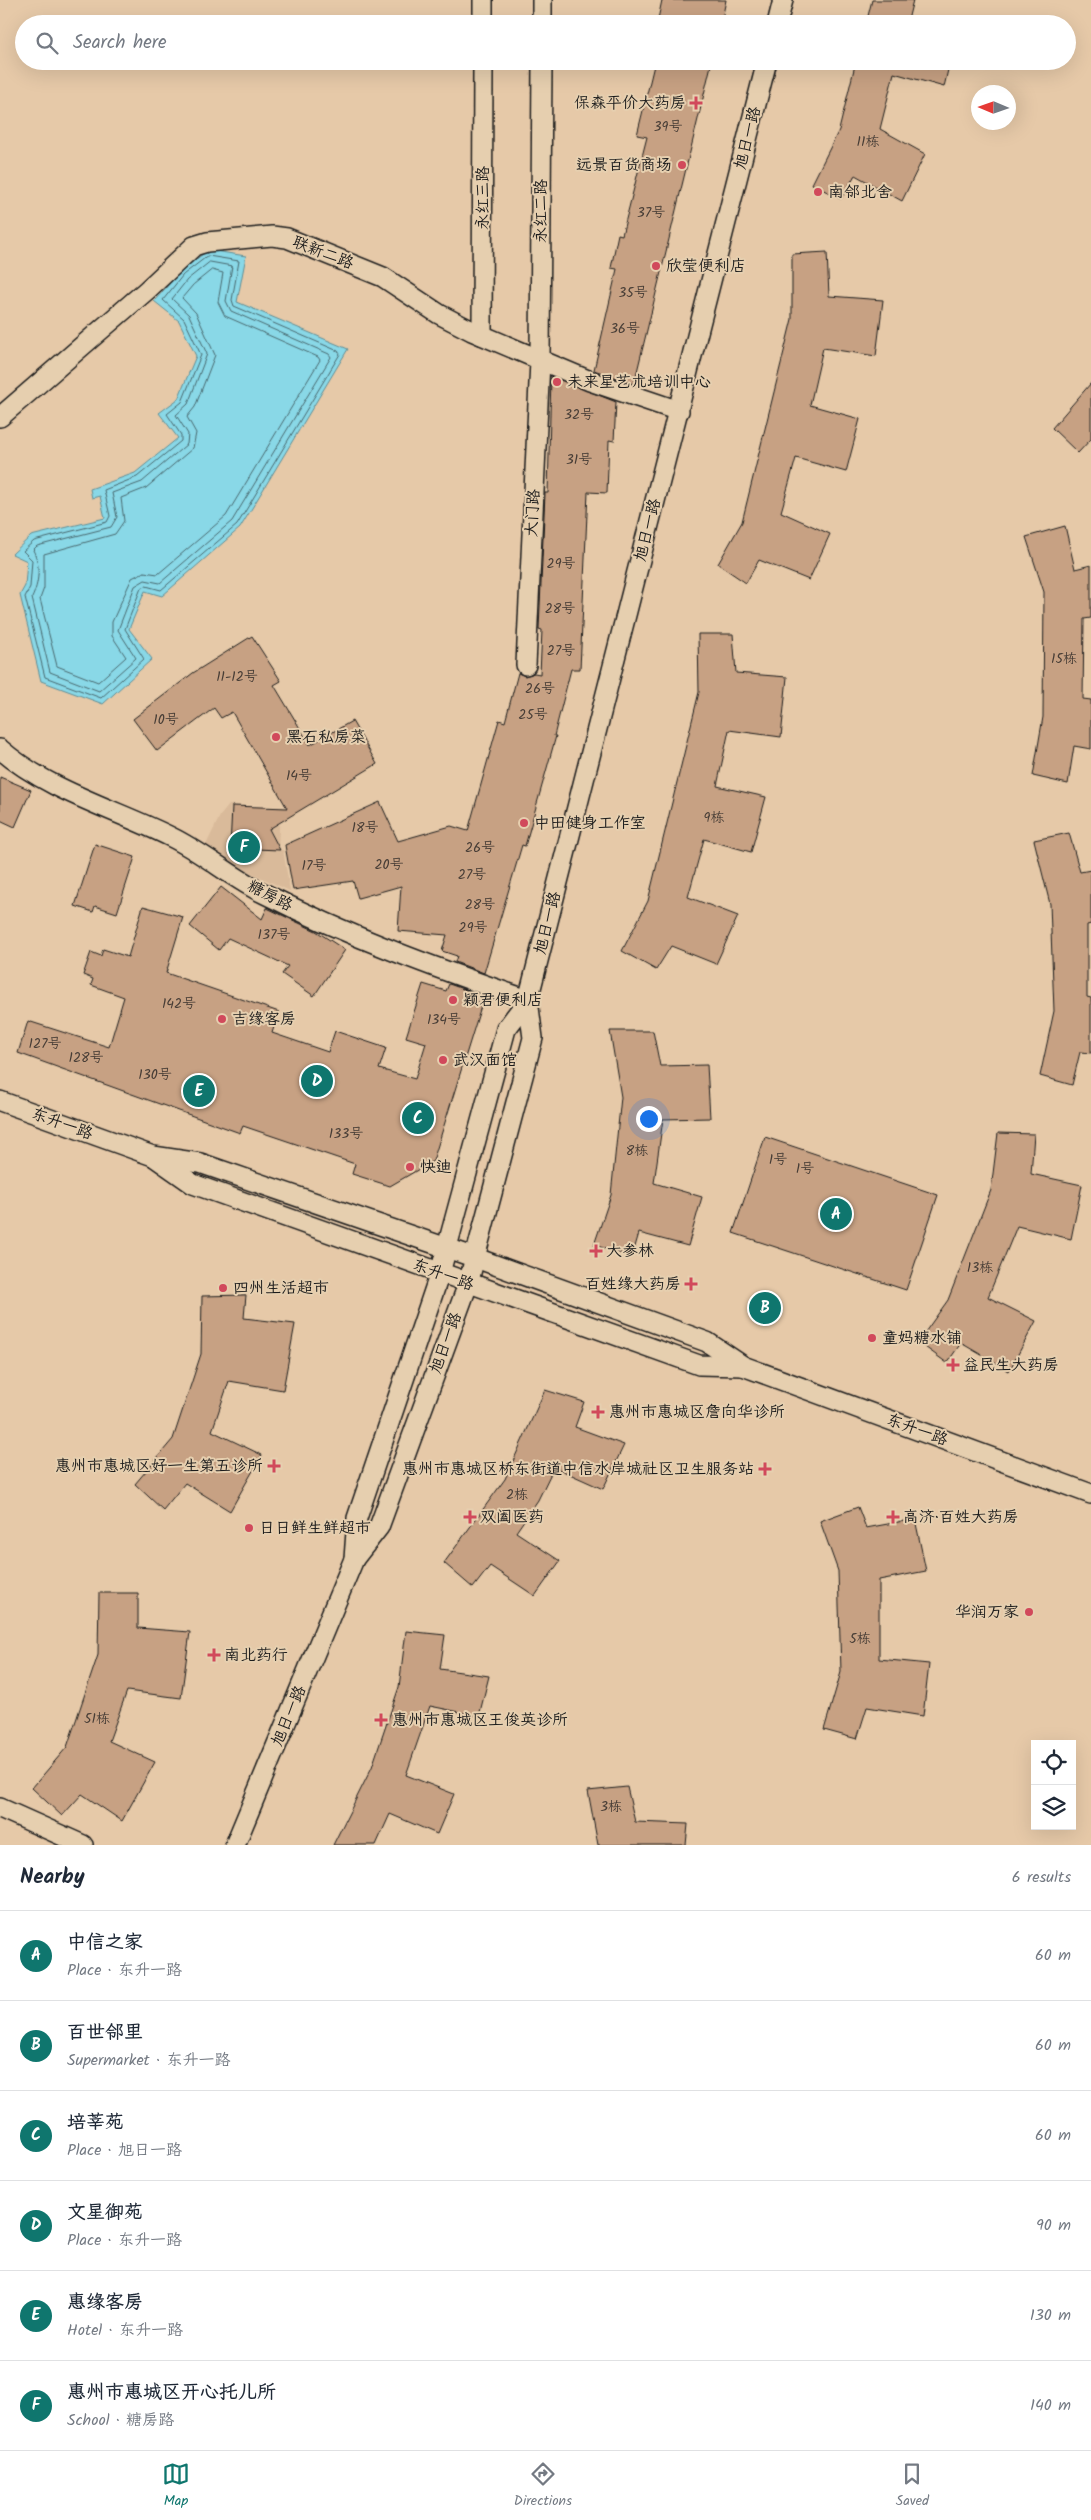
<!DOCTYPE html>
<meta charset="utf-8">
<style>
:root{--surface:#fff;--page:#f2f2f3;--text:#1f2937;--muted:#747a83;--line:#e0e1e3;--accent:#0f766e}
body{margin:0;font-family:Kalam,"LXGW WenKai TC",sans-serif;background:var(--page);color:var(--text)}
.controls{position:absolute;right:15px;bottom:15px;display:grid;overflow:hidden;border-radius:0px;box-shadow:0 5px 20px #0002}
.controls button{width:45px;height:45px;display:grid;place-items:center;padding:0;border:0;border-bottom:1px solid var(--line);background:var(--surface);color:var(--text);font:25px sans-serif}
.compass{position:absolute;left:971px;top:85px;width:45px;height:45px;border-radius:50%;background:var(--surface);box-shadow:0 5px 20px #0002;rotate:272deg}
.you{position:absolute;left:648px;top:1118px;width:18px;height:18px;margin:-12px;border:4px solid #fff;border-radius:50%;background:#1a73e8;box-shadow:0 0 0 8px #1a73e833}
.badge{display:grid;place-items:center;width:32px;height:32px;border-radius:50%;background:var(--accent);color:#fff;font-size:16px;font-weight:700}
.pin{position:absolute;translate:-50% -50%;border:2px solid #fff;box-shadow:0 1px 5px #0006}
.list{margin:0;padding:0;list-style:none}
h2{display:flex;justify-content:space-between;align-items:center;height:65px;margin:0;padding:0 20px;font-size:21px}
h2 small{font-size:16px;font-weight:400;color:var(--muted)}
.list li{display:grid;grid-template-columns:32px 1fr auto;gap:15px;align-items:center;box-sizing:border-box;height:90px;padding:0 20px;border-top:1px solid var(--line)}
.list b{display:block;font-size:19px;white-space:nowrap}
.list p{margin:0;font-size:16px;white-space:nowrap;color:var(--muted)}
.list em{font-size:16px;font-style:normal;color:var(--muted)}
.icon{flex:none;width:28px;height:28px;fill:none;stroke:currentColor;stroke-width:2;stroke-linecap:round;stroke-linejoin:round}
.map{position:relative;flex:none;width:1091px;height:1845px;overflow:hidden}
.search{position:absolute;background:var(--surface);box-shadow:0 5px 20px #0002;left:15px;right:15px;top:15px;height:55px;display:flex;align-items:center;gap:12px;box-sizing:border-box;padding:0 18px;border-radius:28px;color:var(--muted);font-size:19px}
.sheet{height:605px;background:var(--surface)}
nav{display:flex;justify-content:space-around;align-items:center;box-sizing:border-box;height:70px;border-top:1px solid var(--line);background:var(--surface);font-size:14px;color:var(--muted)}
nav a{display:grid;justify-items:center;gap:2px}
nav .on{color:var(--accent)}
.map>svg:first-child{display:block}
</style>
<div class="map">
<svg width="1091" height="1845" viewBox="0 0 1091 1845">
<rect width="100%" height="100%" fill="#e6c9a8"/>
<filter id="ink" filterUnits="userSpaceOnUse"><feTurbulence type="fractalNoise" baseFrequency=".02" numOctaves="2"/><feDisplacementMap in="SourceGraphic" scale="10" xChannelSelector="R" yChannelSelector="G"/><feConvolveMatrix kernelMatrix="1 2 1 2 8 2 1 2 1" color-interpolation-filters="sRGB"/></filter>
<g filter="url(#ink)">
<!-- built -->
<path fill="#d9ba9a" d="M229 805 280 808 278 850H283L290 891 226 861 206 845 220 816Z"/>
<!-- water -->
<path fill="#89d8e7" stroke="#5d8d96" d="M208 250 246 256 237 302 348 349 240 528 162 596 145 591 129 629 152 659 103 704 41 681 20 595 25 586 27 561 12 554 31 536 105 518 100 496 92 498 90 489 135 473 178 438 159 413 178 399 196 356 179 321 154 301 180 272Z"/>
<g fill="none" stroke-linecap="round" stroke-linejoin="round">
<!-- shore -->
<g stroke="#48676d" stroke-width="1">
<path d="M208 256 239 261 232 300 234 306 338 351 340 354 237 525 161 590 146 586 141 588 125 629 144 659 101 698 45 677 25 597 30 587 32 560 23 551 34 541 107 522 110 516 104 490 137 477 181 441V435L167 414 182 402 201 355 184 319 163 300 183 275Z"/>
<path d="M210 262 232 266 226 301 231 311 329 354 331 357 232 521 160 583 145 580 135 586 118 630 136 658 99 691 50 672 32 598C39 583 41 565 33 550L37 546 111 527 117 517 112 493 142 482 187 444 188 434 176 415 188 404 207 354 189 315 172 299 187 280Z"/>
<path d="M212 270 223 273 218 302 225 316 318 357 320 360 226 516 158 574 144 572 132 578 112 622V636L126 657 98 682 57 666 40 599 44 588V554L115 534 124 521 121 498 146 488 193 448 196 433 187 417 195 407 215 355 196 313 182 298 193 285Z"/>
</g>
</g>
<!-- building -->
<g fill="#c7a183" stroke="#1c1c1c">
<path d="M662 0H726L721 24H657Z"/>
<path d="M872 0H913L907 24H866Z"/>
<path d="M655 61H712L634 384 594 370 617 269 611 268 618 234 622 235 647 137 637 135Z"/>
<path d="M856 61H950L944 87 894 73 880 129 925 154 902 201 855 175 841 199 812 184 839 130Z"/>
<path d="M827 252 829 296 883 300 876 356 823 348 810 405 860 419 846 472 796 458 781 512 830 534 809 580 759 560 746 583 718 564 742 522 792 319V254Z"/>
<path d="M551 376 616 402 614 441 609 440 607 493 588 492 580 669H571L554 736H556L525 846 522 845 484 973 455 962 457 956 442 951 447 935 398 931 401 886 358 898 353 881 293 890 285 845 380 802 398 841 451 826 468 831 499 720 505 722 518 673 525 676 534 673 540 674 542 630 539 629 545 493H548Z"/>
<path d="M1091 383V439L1078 453 1052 428Z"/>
<path d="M1065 526 1075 569 1091 565V618L1084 619 1083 699 1091 700V749L1074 746 1068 784 1033 776 1043 717 1044 592 1026 537Z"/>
<path d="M698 634H733L736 673 787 677 781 737 729 730 717 786 766 797 751 852 704 839 688 897 738 916 716 964 671 946 656 970 622 951 648 901 699 692Z"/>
<path d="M252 636 281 681 274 685 310 745 352 721 377 764 269 829 280 850 230 848 232 806 287 808 232 712 221 718 214 708 157 751 133 719 193 673Z"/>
<path d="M0 777 31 790 15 827 0 820Z"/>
<path d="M1069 833 1080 872 1091 870V924L1087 925V997L1091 998V1053L1080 1052 1072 1085 1040 1076 1054 1011 1050 904 1034 840Z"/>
<path d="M95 844 135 857 117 913 95 906 93 912 75 906Z"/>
<path d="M221 887 262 919 267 908 316 931 345 950 314 996 282 974 288 966 228 938 219 950 190 926Z"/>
<path d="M143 906 183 917 166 973 279 1012 272 1033 328 1052 335 1031 386 1048 379 1069 415 1079 426 1043 406 1037 423 984 446 991 449 984 477 994 475 1001 482 1003 433 1161 390 1186 352 1174 355 1164 243 1126 240 1133 18 1053 28 1021 109 1047 124 997 91 985 93 979 83 975 91 952 101 956 103 949 128 957Z"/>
<path d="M610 1031H653L660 1066 707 1065 710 1118 663 1119 654 1183 702 1197 688 1246 639 1233 632 1257 594 1245 611 1195 621 1097Z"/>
<path d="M998 1133 1034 1134 1031 1174 1082 1185 1071 1239 1017 1226 988 1297 1036 1321 1009 1371 961 1343 947 1363 918 1342 948 1300 991 1190Z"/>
<path d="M765 1137 938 1195 906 1290 733 1233Z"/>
<path d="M246 1295 244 1318 295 1324 283 1390 229 1381 212 1431 262 1455 230 1511 185 1483 163 1510 135 1484 173 1439 201 1354 202 1296Z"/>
<path d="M545 1390 584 1402 575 1427 624 1445 603 1489 554 1467 538 1500 516 1532 560 1561 535 1596 490 1566 473 1588 444 1563 505 1479Z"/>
<path d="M858 1507 866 1528 915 1519 926 1571 879 1580V1659L929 1664 923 1716 867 1707 857 1739 824 1730 841 1672 838 1571 820 1521Z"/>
<path d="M99 1593H138V1628L190 1632 181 1698 127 1691 109 1741 155 1762 122 1821 82 1794 62 1816 32 1788 67 1747 98 1655Z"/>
<path d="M406 1631 445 1635 440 1669 489 1676 479 1716 430 1706 406 1775 454 1794 437 1834 390 1814 376 1845H333L372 1767 399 1687Z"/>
<path d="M627 1787 635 1822 688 1824 686 1845H598L588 1791Z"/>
</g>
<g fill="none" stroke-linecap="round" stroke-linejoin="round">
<!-- street casing -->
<g stroke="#1c1c1c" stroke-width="22">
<g id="street">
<path d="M483 24V0"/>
<path d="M542 24V0"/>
<path d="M777 24 783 0"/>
<path d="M482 335 483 61"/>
<path d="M0 417 147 290 194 246 207 242 272 236 287 238 383 277 439 314 472 331 590 381 679 411"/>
<path d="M526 665 540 361 542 61"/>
<path d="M0 749C48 791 115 809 171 837 204 853 232 878 265 894 350 937 438 969 528 1000"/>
<path d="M0 1101 153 1156 200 1163 476 1258 707 1342 743 1366 1091 1494"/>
<path d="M156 1158 193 1184 699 1365 743 1366"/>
<path d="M354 1559 357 1518 440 1273 506 1029 528 1000"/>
<path d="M0 1808 83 1845"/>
<path d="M235 1845 354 1559 379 1527 468 1284 533 1038 528 1000 767 61"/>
</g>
</g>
<!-- street -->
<use href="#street" stroke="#e6cfaf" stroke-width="19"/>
</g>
</g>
<!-- markers -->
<g fill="#d1495b" stroke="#e6cfaf" stroke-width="2">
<path d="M693.5 95.5h5v5h5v5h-5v5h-5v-5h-5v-5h5z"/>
<circle cx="682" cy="165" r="5"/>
<circle cx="818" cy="192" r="5"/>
<circle cx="656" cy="266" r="5"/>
<circle cx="557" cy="382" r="5"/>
<circle cx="276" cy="737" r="5"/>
<circle cx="524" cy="823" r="5"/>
<circle cx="453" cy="1000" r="5"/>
<circle cx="222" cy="1019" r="5"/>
<circle cx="443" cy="1060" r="5"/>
<circle cx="410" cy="1167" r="5"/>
<path d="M593.5 1243.5h5v5h5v5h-5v5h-5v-5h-5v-5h5z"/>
<path d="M688.5 1276.5h5v5h5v5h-5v5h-5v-5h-5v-5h5z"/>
<circle cx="223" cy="1288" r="5"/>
<circle cx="872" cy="1338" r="5"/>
<path d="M950.5 1357.5h5v5h5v5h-5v5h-5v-5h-5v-5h5z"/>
<path d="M595.5 1404.5h5v5h5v5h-5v5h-5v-5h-5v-5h5z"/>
<path d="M271.5 1458.5h5v5h5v5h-5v5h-5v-5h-5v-5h5z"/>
<path d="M762.5 1461.5h5v5h5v5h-5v5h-5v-5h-5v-5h5z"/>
<path d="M467.5 1509.5h5v5h5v5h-5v5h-5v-5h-5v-5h5z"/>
<path d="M890.5 1509.5h5v5h5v5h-5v5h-5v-5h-5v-5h5z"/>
<circle cx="249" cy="1528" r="5"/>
<circle cx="1029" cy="1612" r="5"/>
<path d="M211.5 1647.5h5v5h5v5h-5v5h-5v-5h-5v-5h5z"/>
<path d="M378.5 1712.5h5v5h5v5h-5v5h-5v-5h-5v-5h5z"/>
</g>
<g text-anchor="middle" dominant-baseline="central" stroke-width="4" stroke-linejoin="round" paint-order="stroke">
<!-- number labels -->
<g font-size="14" fill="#473d36">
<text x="668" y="127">39号</text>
<text x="868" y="142">11栋</text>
<text x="651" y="213">37号</text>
<text x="633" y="293">35号</text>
<text x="625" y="329">36号</text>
<text x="579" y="415">32号</text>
<text x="579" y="460">31号</text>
<text x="561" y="564">29号</text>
<text x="560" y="609">28号</text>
<text x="561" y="651">27号</text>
<text x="1064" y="659">15栋</text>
<text x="237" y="677">11-12号</text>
<text x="540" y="689">26号</text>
<text x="533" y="715">25号</text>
<text x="166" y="720">10号</text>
<text x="299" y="776">14号</text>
<text x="714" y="818">9栋</text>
<text x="365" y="828">18号</text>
<text x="480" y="848">26号</text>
<text x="389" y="865">20号</text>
<text x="314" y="866">17号</text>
<text x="472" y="875">27号</text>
<text x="480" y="905">28号</text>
<text x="473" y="928">29号</text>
<text x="274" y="935">137号</text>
<text x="179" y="1004">142号</text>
<text x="444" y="1020">134号</text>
<text x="45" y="1044">127号</text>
<text x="86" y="1058">128号</text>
<text x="155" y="1075">130号</text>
<text x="346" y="1134">133号</text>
<text x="637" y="1151">8栋</text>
<text x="778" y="1160">1号</text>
<text x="805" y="1169">1号</text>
<text x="980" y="1268">13栋</text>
<text x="517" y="1495">2栋</text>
<text x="860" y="1639">5栋</text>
<text x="97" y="1719">51栋</text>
<text x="611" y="1807">3栋</text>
</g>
<!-- poi labels -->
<g font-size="16" fill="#1c1c1c" stroke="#e6cfaf" text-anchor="start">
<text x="686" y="103" text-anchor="end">保森平价大药房</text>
<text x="672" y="165" text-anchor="end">远景百货商场</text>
<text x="828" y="192">南邻北舍</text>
<text x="666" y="266">欣莹便利店</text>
<text x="567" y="382">未来星艺术培训中心</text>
<text x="286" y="737">黑石私房菜</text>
<text x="534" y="823">中田健身工作室</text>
<text x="463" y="1000">颖君便利店</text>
<text x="232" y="1019">吉缘客房</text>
<text x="453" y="1060">武汉面馆</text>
<text x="420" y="1167">快迪</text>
<text x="606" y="1251">大参林</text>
<text x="681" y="1284" text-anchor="end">百姓缘大药房</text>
<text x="233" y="1288">四州生活超市</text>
<text x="882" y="1338">童妈糖水铺</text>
<text x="963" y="1365">益民生大药房</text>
<text x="609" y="1412">惠州市惠城区詹向华诊所</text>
<text x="263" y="1466" text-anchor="end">惠州市惠城区好一生第五诊所</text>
<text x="754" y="1469" text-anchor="end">惠州市惠城区桥东街道中信水岸城社区卫生服务站</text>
<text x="480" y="1517">双阖医药</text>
<text x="903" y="1517">高济·百姓大药房</text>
<text x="259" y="1528">日日鲜生鲜超市</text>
<text x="1019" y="1612" text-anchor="end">华润万家</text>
<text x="224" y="1655">南北药行</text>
<text x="392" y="1720">惠州市惠城区王俊英诊所</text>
</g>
<!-- street labels -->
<g font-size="16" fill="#1c1c1c" stroke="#e6cfaf">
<text transform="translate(748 138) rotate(-76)">旭日一路</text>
<text transform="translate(483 198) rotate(-90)">永红三路</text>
<text transform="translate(541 211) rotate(-90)">永红二路</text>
<text transform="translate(323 253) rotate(21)">联新二路</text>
<text transform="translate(533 513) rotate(-87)">大门路</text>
<text transform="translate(648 530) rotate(-76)">旭日一路</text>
<text transform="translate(270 896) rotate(27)">糖房路</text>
<text transform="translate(548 923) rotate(-76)">旭日一路</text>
<text transform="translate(62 1124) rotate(20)">东升一路</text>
<text transform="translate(443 1275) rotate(20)">东升一路</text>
<text transform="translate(446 1343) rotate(-70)">旭日一路</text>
<text transform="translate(917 1430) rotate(20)">东升一路</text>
<text transform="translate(289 1716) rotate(-67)">旭日一路</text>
</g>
</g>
</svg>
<div class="controls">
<button><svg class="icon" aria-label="locate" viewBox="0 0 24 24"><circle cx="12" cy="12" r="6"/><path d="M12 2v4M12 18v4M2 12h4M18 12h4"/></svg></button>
<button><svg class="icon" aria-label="layers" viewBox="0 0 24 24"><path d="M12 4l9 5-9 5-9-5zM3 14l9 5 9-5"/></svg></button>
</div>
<svg class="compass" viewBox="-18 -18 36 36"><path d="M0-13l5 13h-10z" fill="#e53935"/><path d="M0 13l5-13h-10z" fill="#747a83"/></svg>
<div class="you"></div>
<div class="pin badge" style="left:836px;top:1214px">A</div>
<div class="pin badge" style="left:765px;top:1308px">B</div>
<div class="pin badge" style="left:418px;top:1118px">C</div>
<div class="pin badge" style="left:317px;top:1081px">D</div>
<div class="pin badge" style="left:199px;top:1091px">E</div>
<div class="pin badge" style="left:244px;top:847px">F</div>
<div class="search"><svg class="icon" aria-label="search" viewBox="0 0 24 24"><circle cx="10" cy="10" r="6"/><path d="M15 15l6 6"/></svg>Search here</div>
</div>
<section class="sheet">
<h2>Nearby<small>6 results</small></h2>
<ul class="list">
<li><span class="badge">A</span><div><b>中信之家</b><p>Place · 东升一路</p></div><em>60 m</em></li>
<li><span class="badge">B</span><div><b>百世邻里</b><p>Supermarket · 东升一路</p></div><em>60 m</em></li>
<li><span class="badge">C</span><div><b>培莘苑</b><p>Place · 旭日一路</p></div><em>60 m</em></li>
<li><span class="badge">D</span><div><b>文星御苑</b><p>Place · 东升一路</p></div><em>90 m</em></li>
<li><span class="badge">E</span><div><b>惠缘客房</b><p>Hotel · 东升一路</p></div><em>130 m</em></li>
<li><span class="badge">F</span><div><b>惠州市惠城区开心托儿所</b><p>School · 糖房路</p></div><em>140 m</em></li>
</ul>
</section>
<nav>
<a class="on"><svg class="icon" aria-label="map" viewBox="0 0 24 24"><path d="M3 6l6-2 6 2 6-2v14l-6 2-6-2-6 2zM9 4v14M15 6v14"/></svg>Map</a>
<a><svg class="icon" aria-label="directions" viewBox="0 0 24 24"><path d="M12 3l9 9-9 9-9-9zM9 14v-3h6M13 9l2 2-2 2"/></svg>Directions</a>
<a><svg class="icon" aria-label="saved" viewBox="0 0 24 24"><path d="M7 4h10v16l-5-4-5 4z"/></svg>Saved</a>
</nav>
